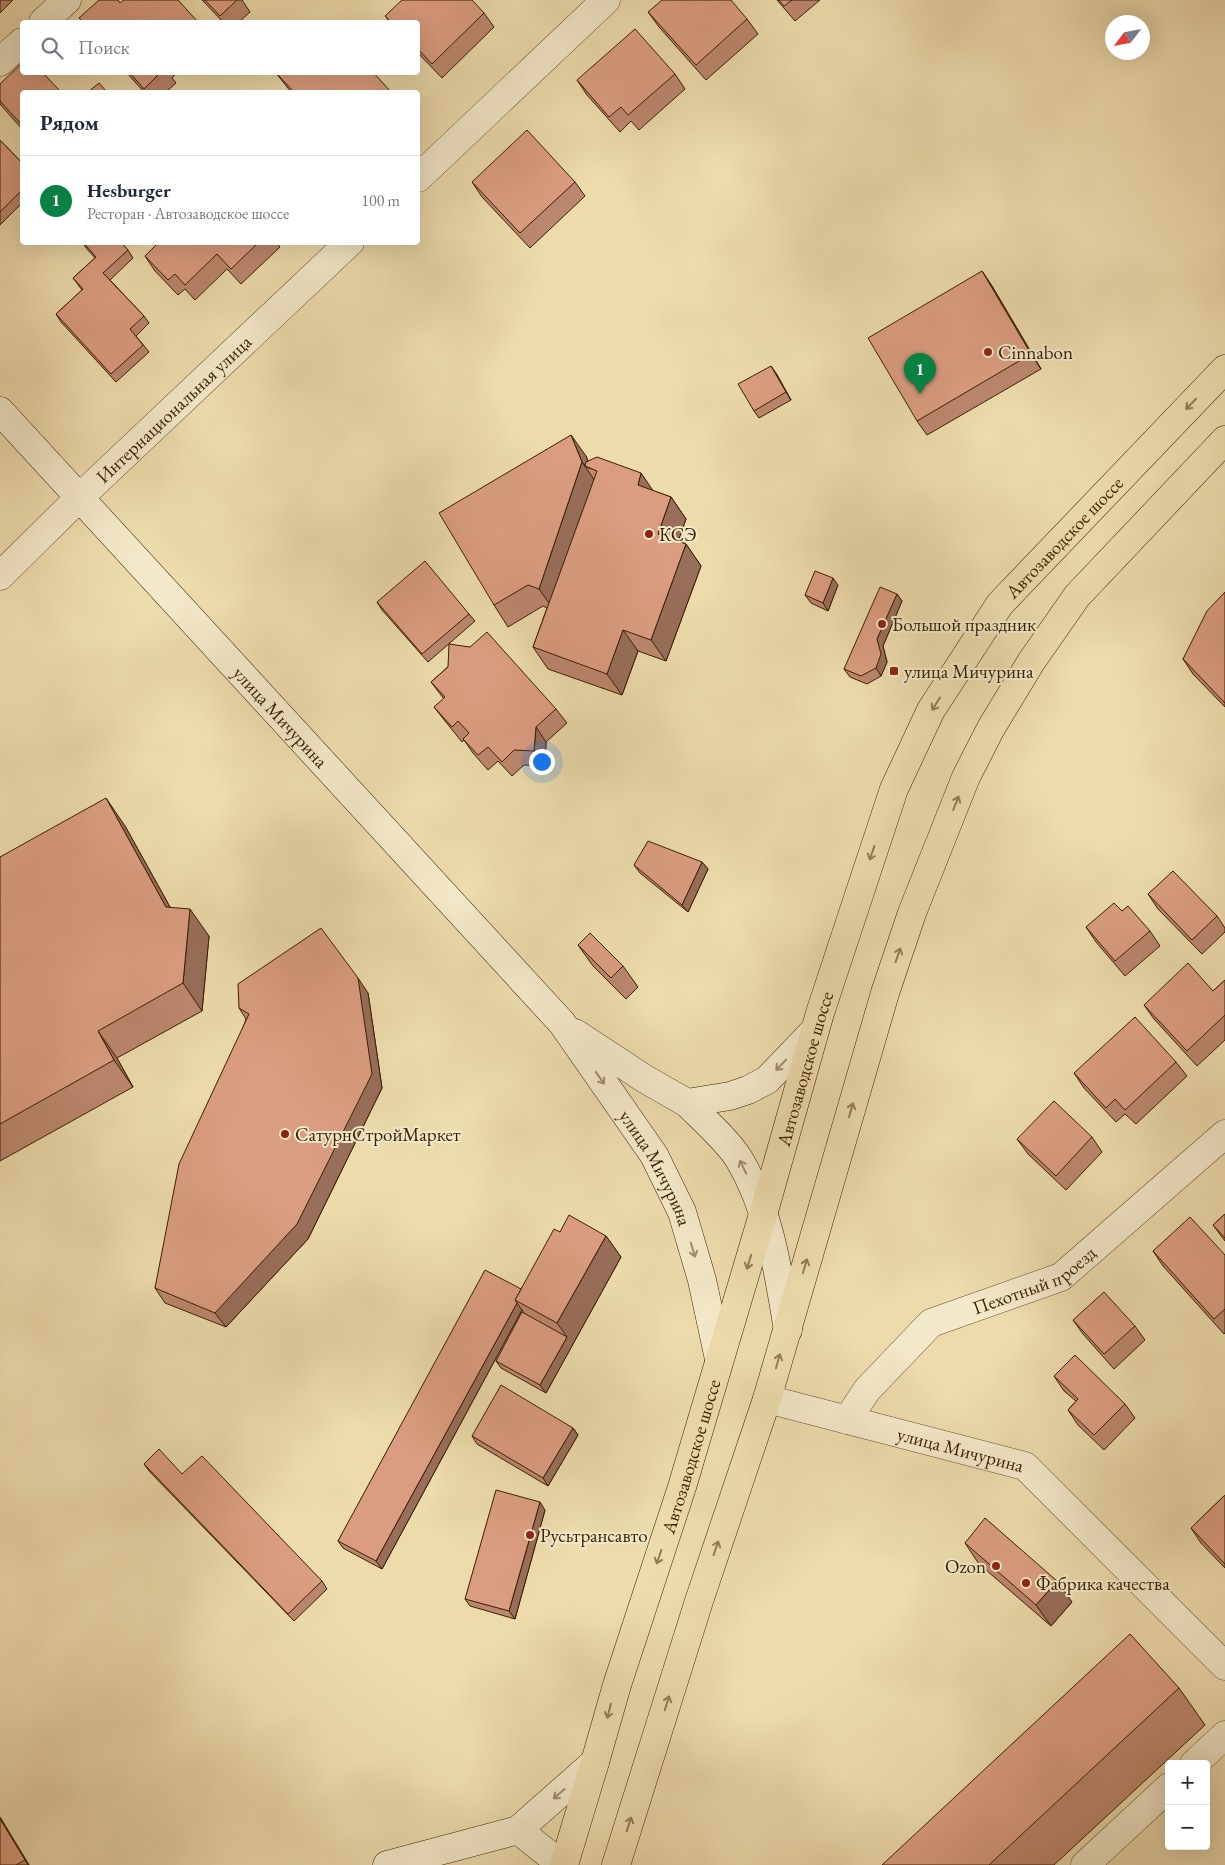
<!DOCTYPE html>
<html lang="ru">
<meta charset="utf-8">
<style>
:root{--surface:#fff;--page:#f6f6f7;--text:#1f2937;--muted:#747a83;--line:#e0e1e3;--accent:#0b8043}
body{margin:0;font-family:"EB Garamond",serif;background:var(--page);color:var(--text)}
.controls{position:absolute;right:15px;bottom:15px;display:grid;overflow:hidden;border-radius:5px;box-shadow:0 5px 20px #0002}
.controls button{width:45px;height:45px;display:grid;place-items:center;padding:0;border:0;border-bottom:1px solid var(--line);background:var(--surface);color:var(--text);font:25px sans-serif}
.compass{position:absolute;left:1105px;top:15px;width:45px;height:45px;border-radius:50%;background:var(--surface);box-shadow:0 5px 20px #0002;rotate:238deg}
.you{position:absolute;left:541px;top:761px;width:18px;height:18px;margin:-12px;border:4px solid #fff;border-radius:50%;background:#1a73e8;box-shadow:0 0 0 8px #1a73e833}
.badge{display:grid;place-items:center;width:32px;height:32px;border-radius:50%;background:var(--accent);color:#fff;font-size:16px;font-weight:700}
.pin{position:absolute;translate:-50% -41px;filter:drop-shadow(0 1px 2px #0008)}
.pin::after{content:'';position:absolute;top:26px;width:18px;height:15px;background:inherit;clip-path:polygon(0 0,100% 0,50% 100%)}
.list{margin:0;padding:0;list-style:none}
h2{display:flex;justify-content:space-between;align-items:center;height:65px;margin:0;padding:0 20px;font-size:21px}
h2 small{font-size:16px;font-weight:400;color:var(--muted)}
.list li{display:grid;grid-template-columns:32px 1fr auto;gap:15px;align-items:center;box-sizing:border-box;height:90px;padding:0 20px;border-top:1px solid var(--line)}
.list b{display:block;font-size:19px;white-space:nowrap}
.list p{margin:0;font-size:16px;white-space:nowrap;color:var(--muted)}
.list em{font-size:16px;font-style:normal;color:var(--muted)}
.icon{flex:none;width:28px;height:28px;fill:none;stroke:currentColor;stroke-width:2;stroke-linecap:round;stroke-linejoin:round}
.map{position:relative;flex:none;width:1225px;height:1865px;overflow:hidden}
.search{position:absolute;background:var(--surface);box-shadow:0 5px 20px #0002;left:20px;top:20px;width:400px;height:55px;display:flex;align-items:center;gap:12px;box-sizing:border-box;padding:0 18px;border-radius:5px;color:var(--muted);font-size:19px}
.panel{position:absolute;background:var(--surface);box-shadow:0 5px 20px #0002;left:20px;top:90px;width:400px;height:155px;border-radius:5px}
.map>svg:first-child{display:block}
</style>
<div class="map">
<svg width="1225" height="1865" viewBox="0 0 1225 1865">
<rect width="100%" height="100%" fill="#eddbac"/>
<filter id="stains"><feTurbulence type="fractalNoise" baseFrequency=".004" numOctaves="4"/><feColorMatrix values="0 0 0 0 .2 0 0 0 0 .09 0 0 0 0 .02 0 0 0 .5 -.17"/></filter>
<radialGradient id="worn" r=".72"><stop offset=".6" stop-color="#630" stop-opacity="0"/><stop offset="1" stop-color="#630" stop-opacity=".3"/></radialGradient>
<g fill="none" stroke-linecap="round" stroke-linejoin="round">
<!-- minor casing -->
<g stroke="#654d2b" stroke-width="29">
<g id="minor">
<path d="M43 22 67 0"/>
<path d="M0 62 22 42"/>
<path d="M418 178 606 0"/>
<path id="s1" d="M0 576 80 497 350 242"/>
<path id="s2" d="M767 1399 1025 1466 1225 1666"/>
<path id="s3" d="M847 1420 867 1390 931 1323 1061 1277 1225 1134"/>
<path d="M1194 1764 1225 1735"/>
<path d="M1085 1865 1169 1787"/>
</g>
</g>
<!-- secondary casing -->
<g stroke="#381e00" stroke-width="29">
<g id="secondary">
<path id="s4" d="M0 411 562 1023 654 1155 682 1212 702 1280 719 1359"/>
<path d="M575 1033 645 1079 687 1103 730 1096 748 1090 767 1080 815 1030"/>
<path d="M687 1103C703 1119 727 1140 739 1159 770 1211 778 1271 788 1330"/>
<path d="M518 1830 562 1865"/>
<path d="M387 1865 518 1830 595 1762"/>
</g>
</g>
<!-- primary casing -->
<g stroke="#381e00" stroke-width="29">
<g id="primary">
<path id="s5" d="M564 1865 595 1762 617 1685 682 1487 764 1211 820 1013 894 789 931 710 1000 604 1225 369"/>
<path d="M616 1865 699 1601 767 1399 885 993 912 913 966 777 991 728 1031 662 1077 596 1225 440"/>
</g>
</g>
<!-- minor -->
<use href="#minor" stroke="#f3e8c9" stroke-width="28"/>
<!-- secondary -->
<use href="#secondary" stroke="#f3e8c9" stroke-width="28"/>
<!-- primary -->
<use href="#primary" stroke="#eddbac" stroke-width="28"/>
</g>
<!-- wall -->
<g fill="#bc876f" stroke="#381e00">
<path d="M0 0H13L0 13Z"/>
<path d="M202 0H243H242L250 12 239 22H223Z"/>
<path d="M777 0H820L795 21Z"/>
<path d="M648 12 747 19 758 34 706 80 659 27Z"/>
<path d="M484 13 494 27 442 78 418 53V22H390L385 16Z"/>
<path d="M126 72H178L172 78 176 83 166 92H144Z"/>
<path d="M276 73 318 75 391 92H291Z"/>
<path d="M675 74 685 89 639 130 631 121 620 132 587 95 577 80Z"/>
<path d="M0 84 22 92V129L0 104Z"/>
<path d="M0 140 22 163V203L0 225Z"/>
<path d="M472 182H575L585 196 530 248 482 197Z"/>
<path d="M82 242 128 250 133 258 110 280 144 316 149 323 136 336 149 352 116 382 61 322 56 314 82 290 73 278 95 258 87 249Z"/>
<path d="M159 242H276L280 247 241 284 227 269 195 300 185 289 178 295 155 271 145 256Z"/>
<path d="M982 271 992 286 1041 369 927 435 917 421Z"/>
<path d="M776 373 791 400 759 418 754 411Z"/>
<path d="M586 456 588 461 654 491 671 497 686 519 678 541 686 544 701 566 666 661 638 651 622 695 548 669 533 647 547 608 543 606 508 627 494 605Z"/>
<path d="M838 585 828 611 811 603 805 595Z"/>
<path d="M1225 592V707L1193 674 1183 659Z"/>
<path d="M897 594 902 601 883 646 887 662 881 676 867 684 850 677 844 669Z"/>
<path d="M377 602 469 614 475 621 428 662 382 610Z"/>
<path d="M470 647 556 709 567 723 546 742 545 766 524 765 512 776 498 761 488 770 473 753 464 740 462 742 445 721 434 707 444 699 431 682Z"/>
<path d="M125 826 170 907 209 936 202 1011 117 1058 133 1087 0 1161V857Z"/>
<path d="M702 862 708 869 688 912 640 873 634 865Z"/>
<path d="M1148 894 1217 916 1225 928V932L1202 954 1158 909Z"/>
<path d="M1122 911 1150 931 1160 946 1125 976 1096 942 1086 927Z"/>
<path d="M578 945 623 966 638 987 626 999 593 966Z"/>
<path d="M1225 980V1040L1197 1066 1154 1019 1144 1005 1213 991Z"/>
<path d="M368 993 382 1088 308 1239 226 1327 165 1303 155 1288 246 1019 239 1008Z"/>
<path d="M1176 1062 1187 1076 1136 1124 1125 1114 1116 1122 1084 1088 1074 1073Z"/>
<path d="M1092 1137 1102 1152 1066 1190 1028 1154 1017 1139Z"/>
<path d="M1225 1214V1241L1213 1225Z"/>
<path d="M560 1232 606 1236 621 1257 546 1393 501 1368 496 1361 524 1313 522 1310 382 1569 343 1548 338 1541 521 1289Z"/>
<path d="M1153 1251 1225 1255V1333L1224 1334 1163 1266Z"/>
<path d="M1073 1320 1135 1326 1145 1340 1114 1369 1083 1334Z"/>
<path d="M1054 1376 1125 1404 1135 1418 1104 1450 1078 1425 1068 1410 1076 1401 1064 1391Z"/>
<path d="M573 1428 578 1435 548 1486 477 1444 472 1436Z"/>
<path d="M144 1464 182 1474 322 1581 327 1589 294 1621 149 1471Z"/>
<path d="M1225 1495V1568L1201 1543 1191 1528Z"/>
<path d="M545 1510 515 1619 470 1606 465 1599Z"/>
<path d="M965 1543 1072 1602 1051 1626 979 1564Z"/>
<path d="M1179 1688 1205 1725 1054 1865H882Z"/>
<path d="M0 1817 29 1865H0Z"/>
</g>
<!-- shaded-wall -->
<g fill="#996e5a" stroke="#381e00">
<path d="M982 271 992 286 1041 369 1031 354Z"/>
<path d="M771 366 776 373 791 400 786 392Z"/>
<path d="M571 435 586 456 591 469 585 466 582 462Z"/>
<path d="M582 462 597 484 554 610 539 589Z"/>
<path d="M641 473 656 495 638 485Z"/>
<path d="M671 497 686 519 673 556 658 534Z"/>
<path d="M686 544 701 566 666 661 651 640Z"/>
<path d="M833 578 838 585 828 611 823 603Z"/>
<path d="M897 594 902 601 883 646 887 662 881 676 876 668 877 639Z"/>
<path d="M623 630 638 651 622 695 607 674Z"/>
<path d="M536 727 546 742 545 766 534 751Z"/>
<path d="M106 798 125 826 185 934 166 907Z"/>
<path d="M702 862 708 869 688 912 682 905Z"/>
<path d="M190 909 209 936 202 1011 183 983Z"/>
<path d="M358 978 368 993 382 1088 308 1239 226 1327 215 1313Z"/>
<path d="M98 1031 117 1058 133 1087 114 1060Z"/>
<path d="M606 1236 621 1257 546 1393 540 1385 567 1337 557 1323Z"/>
<path d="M517 1303 522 1310 382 1569 376 1561Z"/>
<path d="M573 1428 578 1435 548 1486 543 1478Z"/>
<path d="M540 1502 545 1510 515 1619 509 1611Z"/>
<path d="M1057 1581 1072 1602 1051 1626 1036 1605Z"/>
<path d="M0 1817 29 1865H28L25 1860 0 1819Z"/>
</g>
<!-- building -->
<g fill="#db9d81" stroke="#381e00">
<path d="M99 0H118L120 3 124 0H178L198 22H83L79 18Z"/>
<path d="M205 0H237L220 16Z"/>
<path d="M402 0H472L484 13 432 64 418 49V22H391L385 16Z"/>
<path d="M662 0H731L747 19 696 65 648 12Z"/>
<path d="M779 0H792L784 6Z"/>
<path d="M635 29 675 74 628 115 621 107 609 117 577 80Z"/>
<path d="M22 63V72H42L61 92H22V125L0 101V84Z"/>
<path d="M129 72H161L144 89Z"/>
<path d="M316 72 318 75 320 72H373L391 92H294L276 73Z"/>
<path d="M99 83 107 92H88Z"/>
<path d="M527 130 575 182 520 233 472 182Z"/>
<path d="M0 140 22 163V190L0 212Z"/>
<path d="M83 242H121L128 250 103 273 144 316 130 329 143 345 111 374 56 314 83 289 73 278 96 257Z"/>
<path d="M159 242H259L231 269 217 254 185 285 175 274 168 280 145 256Z"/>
<path d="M982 271 1031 354 917 421 868 338Z"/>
<path d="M771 366 786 392 754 411 738 384Z"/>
<path d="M571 435 582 462 539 589 528 585 494 605 439 513Z"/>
<path d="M597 457 641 473 638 485 671 497 658 534 686 544 651 640 623 630 607 674 533 647 597 471 585 466 586 462Z"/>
<path d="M425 561 469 614 422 654 377 602Z"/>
<path d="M815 571 833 578 823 603 805 595Z"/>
<path d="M880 587 897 594 877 639 881 654 876 668 861 676 844 669Z"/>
<path d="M1225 592V703L1183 659 1207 611Z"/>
<path d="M487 632 556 709 536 727 534 751 514 750 502 762 488 747 478 755 463 739 469 733 458 721 452 727 434 707 445 697 431 682 448 667 449 644 470 647Z"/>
<path d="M106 798 166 907 190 909 183 983 98 1031 114 1060 0 1124V857Z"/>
<path d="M648 841 702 862 682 905 634 865Z"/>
<path d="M1173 871 1217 916 1192 940 1148 894Z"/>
<path d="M1114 903 1122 911 1128 906 1150 931 1115 961 1086 927Z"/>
<path d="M321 928 358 978 372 1074 297 1224 215 1313 155 1288 179 1164 249 1014 239 1008 238 984Z"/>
<path d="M590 933 623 966 611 978 578 945Z"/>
<path d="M1188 963 1213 991 1225 980V1015L1187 1051 1144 1005Z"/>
<path d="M1135 1017 1176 1062 1125 1110 1115 1099 1106 1108 1074 1073Z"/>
<path d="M1054 1101 1092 1137 1056 1176 1017 1139Z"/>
<path d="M1225 1214V1238L1213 1225Z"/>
<path d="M569 1215 606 1236 557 1323 515 1300 554 1229 560 1232Z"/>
<path d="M1190 1217 1225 1255V1309L1214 1319 1153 1251Z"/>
<path d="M485 1270 521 1289 515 1300 517 1303 376 1561 338 1541Z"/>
<path d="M1104 1292 1135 1326 1104 1354 1073 1320Z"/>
<path d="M522 1312 567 1337 540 1385 496 1361Z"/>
<path d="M1075 1355 1125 1404 1094 1435 1068 1410 1078 1399 1054 1376Z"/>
<path d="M501 1385 573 1428 543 1478 472 1436Z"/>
<path d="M159 1449 182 1474 202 1456 322 1581 288 1614 144 1464Z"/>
<path d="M496 1490 540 1502 509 1611 465 1599Z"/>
<path d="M1225 1495V1564L1191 1528Z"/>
<path d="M985 1518 1057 1581 1036 1605 965 1543Z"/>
<path d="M1130 1634 1179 1688 989 1865H882Z"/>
<path d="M0 1819 25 1860 16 1865H0Z"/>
</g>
<!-- one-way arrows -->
<defs><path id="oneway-shaft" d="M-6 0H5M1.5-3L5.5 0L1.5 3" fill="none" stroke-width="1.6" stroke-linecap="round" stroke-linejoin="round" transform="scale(1.25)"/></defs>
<g stroke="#927c56">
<use href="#oneway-shaft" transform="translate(1191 404) rotate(134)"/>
<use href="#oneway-shaft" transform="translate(936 704) rotate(122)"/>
<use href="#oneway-shaft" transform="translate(956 803) rotate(-68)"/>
<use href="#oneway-shaft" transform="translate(872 853) rotate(109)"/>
<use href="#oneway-shaft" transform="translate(898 955) rotate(-71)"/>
<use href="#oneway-shaft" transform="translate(851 1110) rotate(-74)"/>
<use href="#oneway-shaft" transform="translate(749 1262) rotate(107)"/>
<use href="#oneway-shaft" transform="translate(805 1266) rotate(-74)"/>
<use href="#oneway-shaft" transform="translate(778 1361) rotate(-74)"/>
<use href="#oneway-shaft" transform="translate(716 1548) rotate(-71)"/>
<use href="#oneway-shaft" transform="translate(659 1557) rotate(108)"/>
<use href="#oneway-shaft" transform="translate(667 1703) rotate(-73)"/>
<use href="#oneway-shaft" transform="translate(609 1711) rotate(105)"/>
<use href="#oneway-shaft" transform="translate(629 1824) rotate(-72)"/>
</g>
<g stroke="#9f8d6f">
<use href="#oneway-shaft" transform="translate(781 1065) rotate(134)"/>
<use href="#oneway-shaft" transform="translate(600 1078) rotate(55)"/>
<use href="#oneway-shaft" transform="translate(743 1167) rotate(-116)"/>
<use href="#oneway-shaft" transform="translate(693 1250) rotate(73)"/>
<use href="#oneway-shaft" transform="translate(559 1794) rotate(139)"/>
</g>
<!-- markers -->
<g fill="#8f2418" stroke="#f3e8c9" stroke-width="2">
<circle cx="988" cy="352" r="5"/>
<circle cx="649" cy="534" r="5"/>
<circle cx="882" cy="624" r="5"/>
<rect x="889" y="666" width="10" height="10" rx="2.5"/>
<circle cx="285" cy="1134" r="5"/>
<circle cx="530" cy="1535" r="5"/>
<circle cx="996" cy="1566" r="5"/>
<circle cx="1026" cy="1583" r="5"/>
</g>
<g text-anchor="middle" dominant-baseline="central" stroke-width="4" stroke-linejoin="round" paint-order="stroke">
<!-- poi labels -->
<g font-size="19" fill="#381e00" stroke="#f3e8c9" text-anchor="start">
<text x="998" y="352">Cinnabon</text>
<text x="659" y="534">КСЭ</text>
<text x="892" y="624">Большой праздник</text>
<text x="904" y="671">улица Мичурина</text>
<text x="295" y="1134">СатурнСтройМаркет</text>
<text x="540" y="1535">Русьтрансавто</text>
<text x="986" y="1566" text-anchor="end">Ozon</text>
<text x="1036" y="1583">Фабрика качества</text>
</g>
<!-- street labels -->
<g font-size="19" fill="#381e00" stroke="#f3e8c9">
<text stroke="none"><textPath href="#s1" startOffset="241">Интернациональная улица</textPath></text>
<text stroke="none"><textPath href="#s5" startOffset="1432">Автозаводское шоссе</textPath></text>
<text stroke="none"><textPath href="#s4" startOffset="415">улица Мичурина</textPath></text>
<text stroke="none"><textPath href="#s5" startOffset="832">Автозаводское шоссе</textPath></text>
<text stroke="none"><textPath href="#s4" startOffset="1004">улица Мичурина</textPath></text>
<text stroke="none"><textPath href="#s3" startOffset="241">Пехотный проезд</textPath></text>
<text stroke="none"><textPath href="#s2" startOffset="200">улица Мичурина</textPath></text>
<text stroke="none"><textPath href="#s5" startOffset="428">Автозаводское шоссе</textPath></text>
</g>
</g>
<rect width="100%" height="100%" filter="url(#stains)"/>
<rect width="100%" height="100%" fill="url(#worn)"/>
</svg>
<div class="controls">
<button>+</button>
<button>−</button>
</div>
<svg class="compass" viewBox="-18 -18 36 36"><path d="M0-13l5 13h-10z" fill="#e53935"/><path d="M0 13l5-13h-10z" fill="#747a83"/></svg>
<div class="you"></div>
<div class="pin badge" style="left:920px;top:394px">1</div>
<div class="search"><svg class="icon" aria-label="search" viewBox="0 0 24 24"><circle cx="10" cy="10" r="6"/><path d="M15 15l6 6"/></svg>Поиск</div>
<section class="panel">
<h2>Рядом<small></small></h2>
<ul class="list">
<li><span class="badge">1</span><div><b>Hesburger</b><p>Ресторан · Автозаводское шоссе</p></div><em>100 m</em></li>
</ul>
</section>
</div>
